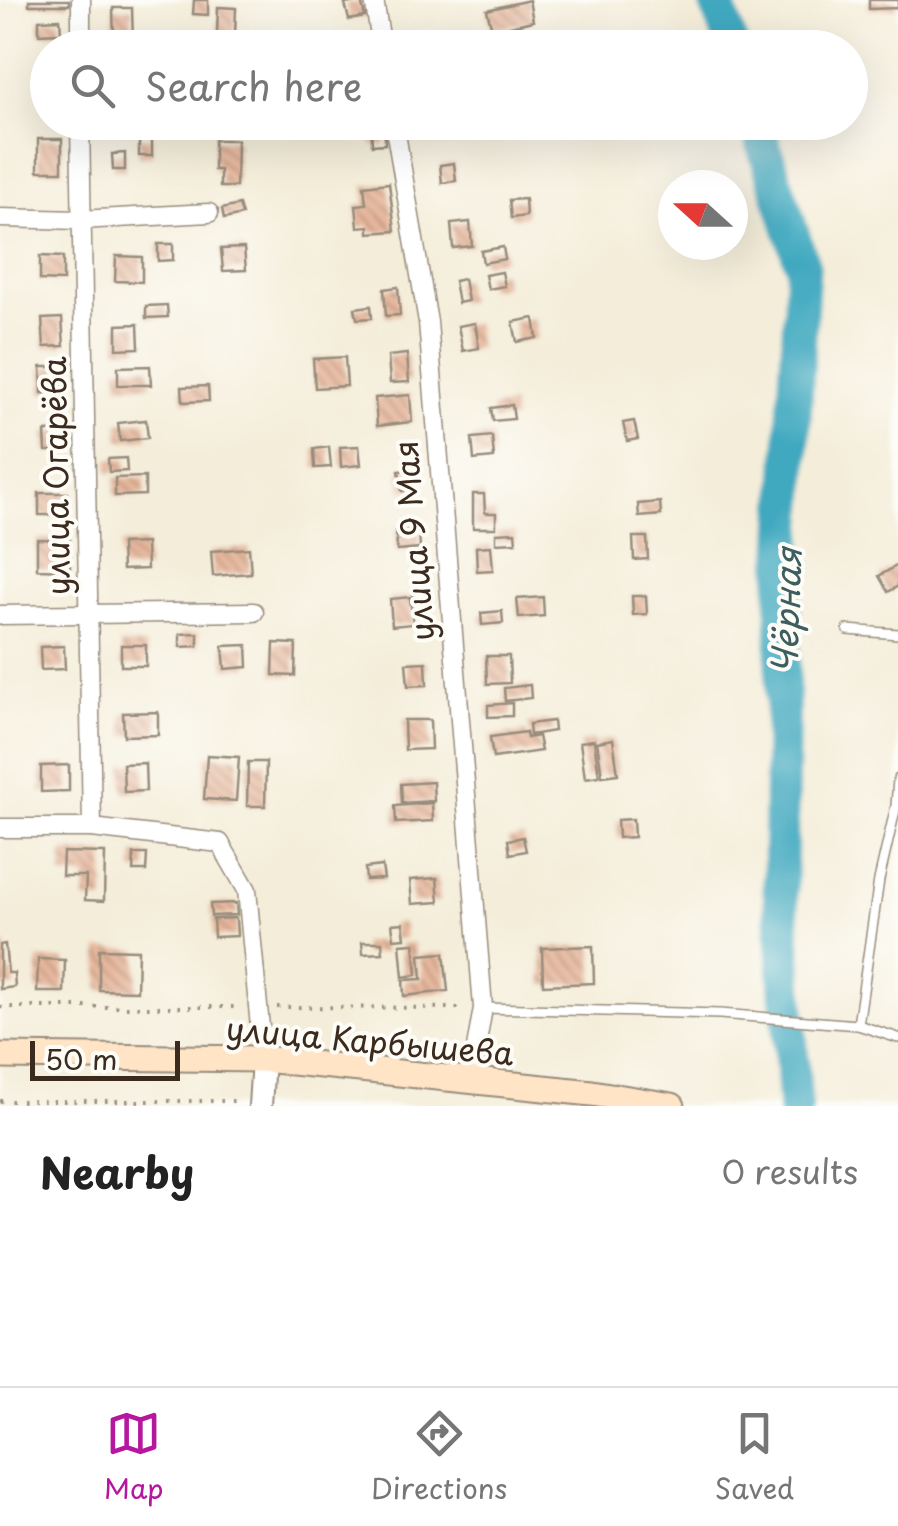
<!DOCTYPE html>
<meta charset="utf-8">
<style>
:root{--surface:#fff;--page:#f2f2f2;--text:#222;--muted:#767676;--line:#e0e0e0;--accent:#b5179e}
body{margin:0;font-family:"Playpen Sans",sans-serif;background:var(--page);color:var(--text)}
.compass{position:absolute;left:658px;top:170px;width:90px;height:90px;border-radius:50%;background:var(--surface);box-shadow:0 10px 40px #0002;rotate:291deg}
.scale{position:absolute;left:30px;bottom:25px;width:150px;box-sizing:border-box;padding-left:10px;border:5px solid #3b2a1e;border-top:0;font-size:28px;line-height:35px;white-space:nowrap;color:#3b2a1e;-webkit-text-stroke:8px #fdfcf7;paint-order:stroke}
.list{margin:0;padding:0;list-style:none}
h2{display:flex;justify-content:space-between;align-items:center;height:130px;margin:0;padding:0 40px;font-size:42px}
h2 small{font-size:32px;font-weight:400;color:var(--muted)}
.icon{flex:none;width:55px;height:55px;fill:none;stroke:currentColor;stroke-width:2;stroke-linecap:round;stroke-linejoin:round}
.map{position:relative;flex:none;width:898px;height:1106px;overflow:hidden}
.search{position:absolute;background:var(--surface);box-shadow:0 10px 40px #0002;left:30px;right:30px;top:30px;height:110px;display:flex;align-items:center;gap:25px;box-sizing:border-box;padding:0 35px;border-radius:55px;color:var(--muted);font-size:38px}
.sheet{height:280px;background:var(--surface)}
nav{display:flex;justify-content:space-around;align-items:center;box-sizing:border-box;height:140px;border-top:2px solid var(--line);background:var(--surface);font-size:28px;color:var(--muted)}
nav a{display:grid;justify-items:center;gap:5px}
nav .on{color:var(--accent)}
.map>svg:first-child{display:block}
</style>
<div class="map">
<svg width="898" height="1106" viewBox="0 0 898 1106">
<defs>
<pattern id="building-back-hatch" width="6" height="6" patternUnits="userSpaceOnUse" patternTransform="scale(2.5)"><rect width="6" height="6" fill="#e7b79c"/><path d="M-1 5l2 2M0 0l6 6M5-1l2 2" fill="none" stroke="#bc957f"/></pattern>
</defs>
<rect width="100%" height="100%" fill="#fdfcf7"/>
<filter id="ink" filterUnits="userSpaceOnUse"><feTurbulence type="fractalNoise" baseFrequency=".01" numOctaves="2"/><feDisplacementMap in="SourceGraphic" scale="20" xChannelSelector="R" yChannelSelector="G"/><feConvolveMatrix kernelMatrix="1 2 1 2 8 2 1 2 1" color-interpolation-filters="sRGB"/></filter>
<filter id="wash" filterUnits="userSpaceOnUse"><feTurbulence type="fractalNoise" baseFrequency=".0048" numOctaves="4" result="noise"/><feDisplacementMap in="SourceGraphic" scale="40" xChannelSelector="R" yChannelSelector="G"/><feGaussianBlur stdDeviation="2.25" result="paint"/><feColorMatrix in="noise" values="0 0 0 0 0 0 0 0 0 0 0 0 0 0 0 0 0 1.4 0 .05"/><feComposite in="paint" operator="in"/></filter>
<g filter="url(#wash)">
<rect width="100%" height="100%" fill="#f4edd9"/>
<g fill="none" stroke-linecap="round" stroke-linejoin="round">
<!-- river -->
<g stroke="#40a9c0" stroke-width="35">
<path d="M716 0 732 48"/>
<path d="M756 122 803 267 784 584 780 891 795 1106"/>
</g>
</g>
<g id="blocks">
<!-- building -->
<g fill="url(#building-back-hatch)">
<rect x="29" y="0" width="40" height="5"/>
<path d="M194 0H208V15L193 14Z"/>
<path d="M529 0 533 21 492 30 487 10Z"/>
<path d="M869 0H898V8L869 9Z"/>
<path d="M361 1 365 17 349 20 345 4Z"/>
<path d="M218 7 236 8 235 34 217 33Z"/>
<path d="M113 8H132L133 42H114Z"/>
<path d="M60 19 61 33 39 34V20Z"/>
<path d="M370 37 372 48H348L347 41Z"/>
<path d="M48 71V97H41L40 72Z"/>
<path d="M371 122H384L385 144 372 145Z"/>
<path d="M437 122H455L456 135 438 137Z"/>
<rect x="139" y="138" width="13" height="18"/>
<rect x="38" y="139" width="24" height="32"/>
<path d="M214 140H237L236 187H220V170H214Z"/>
<path d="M125 153V170H113L112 154Z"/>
<path d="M454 163 456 181 442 183 440 165Z"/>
<path d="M389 183 395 231 369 233V226L358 227 356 205 366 204 364 186Z"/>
<path d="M525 199 526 216 511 218 509 200Z"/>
<path d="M239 205 242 215 224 219 222 209Z"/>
<path d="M470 222 472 246 453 248 451 224Z"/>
<path d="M158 244H173V260L158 261Z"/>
<path d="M503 247 505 259 483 263 481 251Z"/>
<path d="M244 248 246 270 223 271 221 249Z"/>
<path d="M40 256 63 257V281L40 280Z"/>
<path d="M116 256 142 257V282L115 281Z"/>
<path d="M502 272 505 286 488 289 485 275Z"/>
<path d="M464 279 468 301 458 303 454 281Z"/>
<path d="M398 287 400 315 386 316 384 289Z"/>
<path d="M167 305 168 317 146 318V306Z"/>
<path d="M371 306 372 318 357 319 355 308Z"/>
<path d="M62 318 64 346 44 347 42 319Z"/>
<path d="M534 318 537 338 517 342 513 322Z"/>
<path d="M475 323 479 348 463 351 458 326Z"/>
<path d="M138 324 139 348 117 349V325Z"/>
<path d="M407 354 409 382 390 383 388 356Z"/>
<path d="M345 357 347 386 315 388 313 359Z"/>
<path d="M150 366 151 385H118V367Z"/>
<path d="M41 367H62V393H42Z"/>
<path d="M208 386 209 401 183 402 182 387Z"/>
<path d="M410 395 412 422 377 426 375 398Z"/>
<path d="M512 405 514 419 493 421 491 408Z"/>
<path d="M146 420 148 438 120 441 118 423Z"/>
<path d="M634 421 638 439 627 441 623 423Z"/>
<path d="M67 431V451H46L45 432Z"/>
<path d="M492 436 494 458 474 460 472 438Z"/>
<path d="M359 446 361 465 341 467 340 447Z"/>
<path d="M329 447 331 467 315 468 314 449Z"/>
<path d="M126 458 127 471 109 472 108 459Z"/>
<path d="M412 469 415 489 402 491 399 471Z"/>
<path d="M145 477V495L115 496V478Z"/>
<rect x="39" y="493" width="28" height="22"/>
<path d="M473 494H484L485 513H496V528H473Z"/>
<path d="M660 502 661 515 639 517 638 504Z"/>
<path d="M419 530 420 549 397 551 396 531Z"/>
<path d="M515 532 516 542 496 543V533Z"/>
<path d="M633 537H647L648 559 634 560Z"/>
<path d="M37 539 70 540V570L37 569Z"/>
<path d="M146 543 147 569 122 570 121 544Z"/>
<path d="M491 546 493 570 477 571 476 547Z"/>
<path d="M249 548 251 573 213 576 211 551Z"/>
<path d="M898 565V586L888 592 879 576Z"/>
<rect x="413" y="584" width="9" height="18"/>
<path d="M632 596H646L647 614 633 615Z"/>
<path d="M410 597 413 624 392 626 390 599Z"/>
<path d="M543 597 544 616 519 618 517 599Z"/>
<path d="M502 611 503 623 482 625 481 613Z"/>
<path d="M198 633V646L180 647V634Z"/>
<path d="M274 643 296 644 295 676 273 675Z"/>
<rect x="121" y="645" width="25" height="21"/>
<path d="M247 645 248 667 225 669 223 646Z"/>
<path d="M64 646 65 669 41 670 40 647Z"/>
<path d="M486 656H509L510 683 487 684Z"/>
<path d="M426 662 427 685 408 686 406 663Z"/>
<path d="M530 685 531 698 505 701 504 688Z"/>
<path d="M512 703V716L488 717V705Z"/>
<path d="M158 712V735L124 736 123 713Z"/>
<path d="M404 720H430L431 749 405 750Z"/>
<path d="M553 721 554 731 530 735 529 724Z"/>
<path d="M526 732 527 738 538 736 541 751 493 758 490 737Z"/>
<path d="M613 739 618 774 602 776 597 742Z"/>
<path d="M594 740 599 776 585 778 580 742Z"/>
<path d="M207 755 239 757 236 801 204 799Z"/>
<path d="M248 762H266L265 806H247Z"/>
<path d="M145 763 146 791 124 792 123 764Z"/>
<path d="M69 765V791L41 792V766Z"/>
<path d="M433 782 434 801 402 803 401 784Z"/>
<path d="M432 803 433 821 396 823 395 806Z"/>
<path d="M633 819 634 837 618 838 617 820Z"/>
<path d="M523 837 526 851 510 854 508 840Z"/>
<path d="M63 852 105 853 104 901 85 900 86 876H62Z"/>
<path d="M134 854H147L146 871H133Z"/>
<path d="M382 866 384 879 366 880 365 868Z"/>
<path d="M437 878 439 902 412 904 410 880Z"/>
<path d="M236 903 237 915 211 916 210 904Z"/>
<path d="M236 918 237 936 214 937 213 919Z"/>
<path d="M403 923 405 938 394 939 392 924Z"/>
<path d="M362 942H382L383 953 363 954Z"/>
<path d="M414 943 417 975 403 977 400 944Z"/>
<path d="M5 944 8 973H14L15 987 0 989V945Z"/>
<path d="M593 946 594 983 543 985 542 948Z"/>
<path d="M99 949 138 950 137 991 99 990Z"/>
<path d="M444 953 448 991 404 996 403 980 422 979 420 955Z"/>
<path d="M38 959 65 960 64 992H37Z"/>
</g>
</g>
</g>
<g filter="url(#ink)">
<use href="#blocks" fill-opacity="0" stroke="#988c7c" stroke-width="2.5"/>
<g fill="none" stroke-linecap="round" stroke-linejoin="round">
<!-- service casing -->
<g stroke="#988c7c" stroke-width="12">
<g id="service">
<path d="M848 630 898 634"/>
<path d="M483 1008 720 1014 858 1025 898 1038"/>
<path d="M858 1025 879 880 896 806 898 779"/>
</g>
</g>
<!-- minor casing -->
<g stroke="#988c7c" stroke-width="21">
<g id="minor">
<path d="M374 0 382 48"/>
<path d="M81 48V0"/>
<path d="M80 122 92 828"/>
<path d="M394 122 428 322 479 957 483 1008 470 1082"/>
<path d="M0 218 80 220 209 213"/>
<path d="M0 615 254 612"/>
<path d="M0 828H92L220 843 247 890 263 1059"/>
</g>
</g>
<!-- tertiary casing -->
<g stroke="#988c7c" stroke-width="26">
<path id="tertiary" d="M260 1106 263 1059"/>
</g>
<!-- secondary casing -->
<g stroke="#988c7c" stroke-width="29">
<path id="secondary" d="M0 1056 263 1059 592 1093 672 1106"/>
</g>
<!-- path -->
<g stroke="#988c7c" stroke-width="4" stroke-dasharray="2.5 8" stroke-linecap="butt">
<path d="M0 1007H238"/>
<path d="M277 1007 463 1008"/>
<path d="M0 1101H240"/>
</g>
<!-- service -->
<use href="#service" stroke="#fff" stroke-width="9"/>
<!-- minor -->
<use href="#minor" stroke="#fff" stroke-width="18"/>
<!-- tertiary -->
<use href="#tertiary" stroke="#fff" stroke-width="22"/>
<!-- secondary -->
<use href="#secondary" stroke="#ffe4c6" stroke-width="25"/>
</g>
</g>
<g text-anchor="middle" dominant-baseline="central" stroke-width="8" stroke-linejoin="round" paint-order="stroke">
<!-- street labels -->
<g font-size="32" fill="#3b2a1e" stroke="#fdfcf7">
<text transform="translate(55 476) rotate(-91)">улица Огарёва</text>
<text transform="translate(413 541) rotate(-95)">улица 9 Мая</text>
<text transform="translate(370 1040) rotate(5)">улица Карбышева</text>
</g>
<!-- water labels -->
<g font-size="35" font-style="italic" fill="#3d5d5f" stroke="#fdfcf7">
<text transform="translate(785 611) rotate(-88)">Чёрная</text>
</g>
</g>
</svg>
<svg class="compass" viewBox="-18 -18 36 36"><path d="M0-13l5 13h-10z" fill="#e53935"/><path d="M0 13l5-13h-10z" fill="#767676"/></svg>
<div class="scale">50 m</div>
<div class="search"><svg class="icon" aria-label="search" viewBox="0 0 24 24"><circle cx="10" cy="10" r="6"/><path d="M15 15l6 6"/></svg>Search here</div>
</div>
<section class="sheet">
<h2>Nearby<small>0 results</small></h2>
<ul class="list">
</ul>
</section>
<nav>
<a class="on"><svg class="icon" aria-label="map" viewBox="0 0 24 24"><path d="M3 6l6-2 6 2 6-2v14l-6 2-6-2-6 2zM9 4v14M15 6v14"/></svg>Map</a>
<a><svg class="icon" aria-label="directions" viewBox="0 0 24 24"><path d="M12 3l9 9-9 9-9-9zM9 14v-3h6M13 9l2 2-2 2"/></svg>Directions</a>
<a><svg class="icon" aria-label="saved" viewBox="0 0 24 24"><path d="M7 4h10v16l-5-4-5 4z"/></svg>Saved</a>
</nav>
